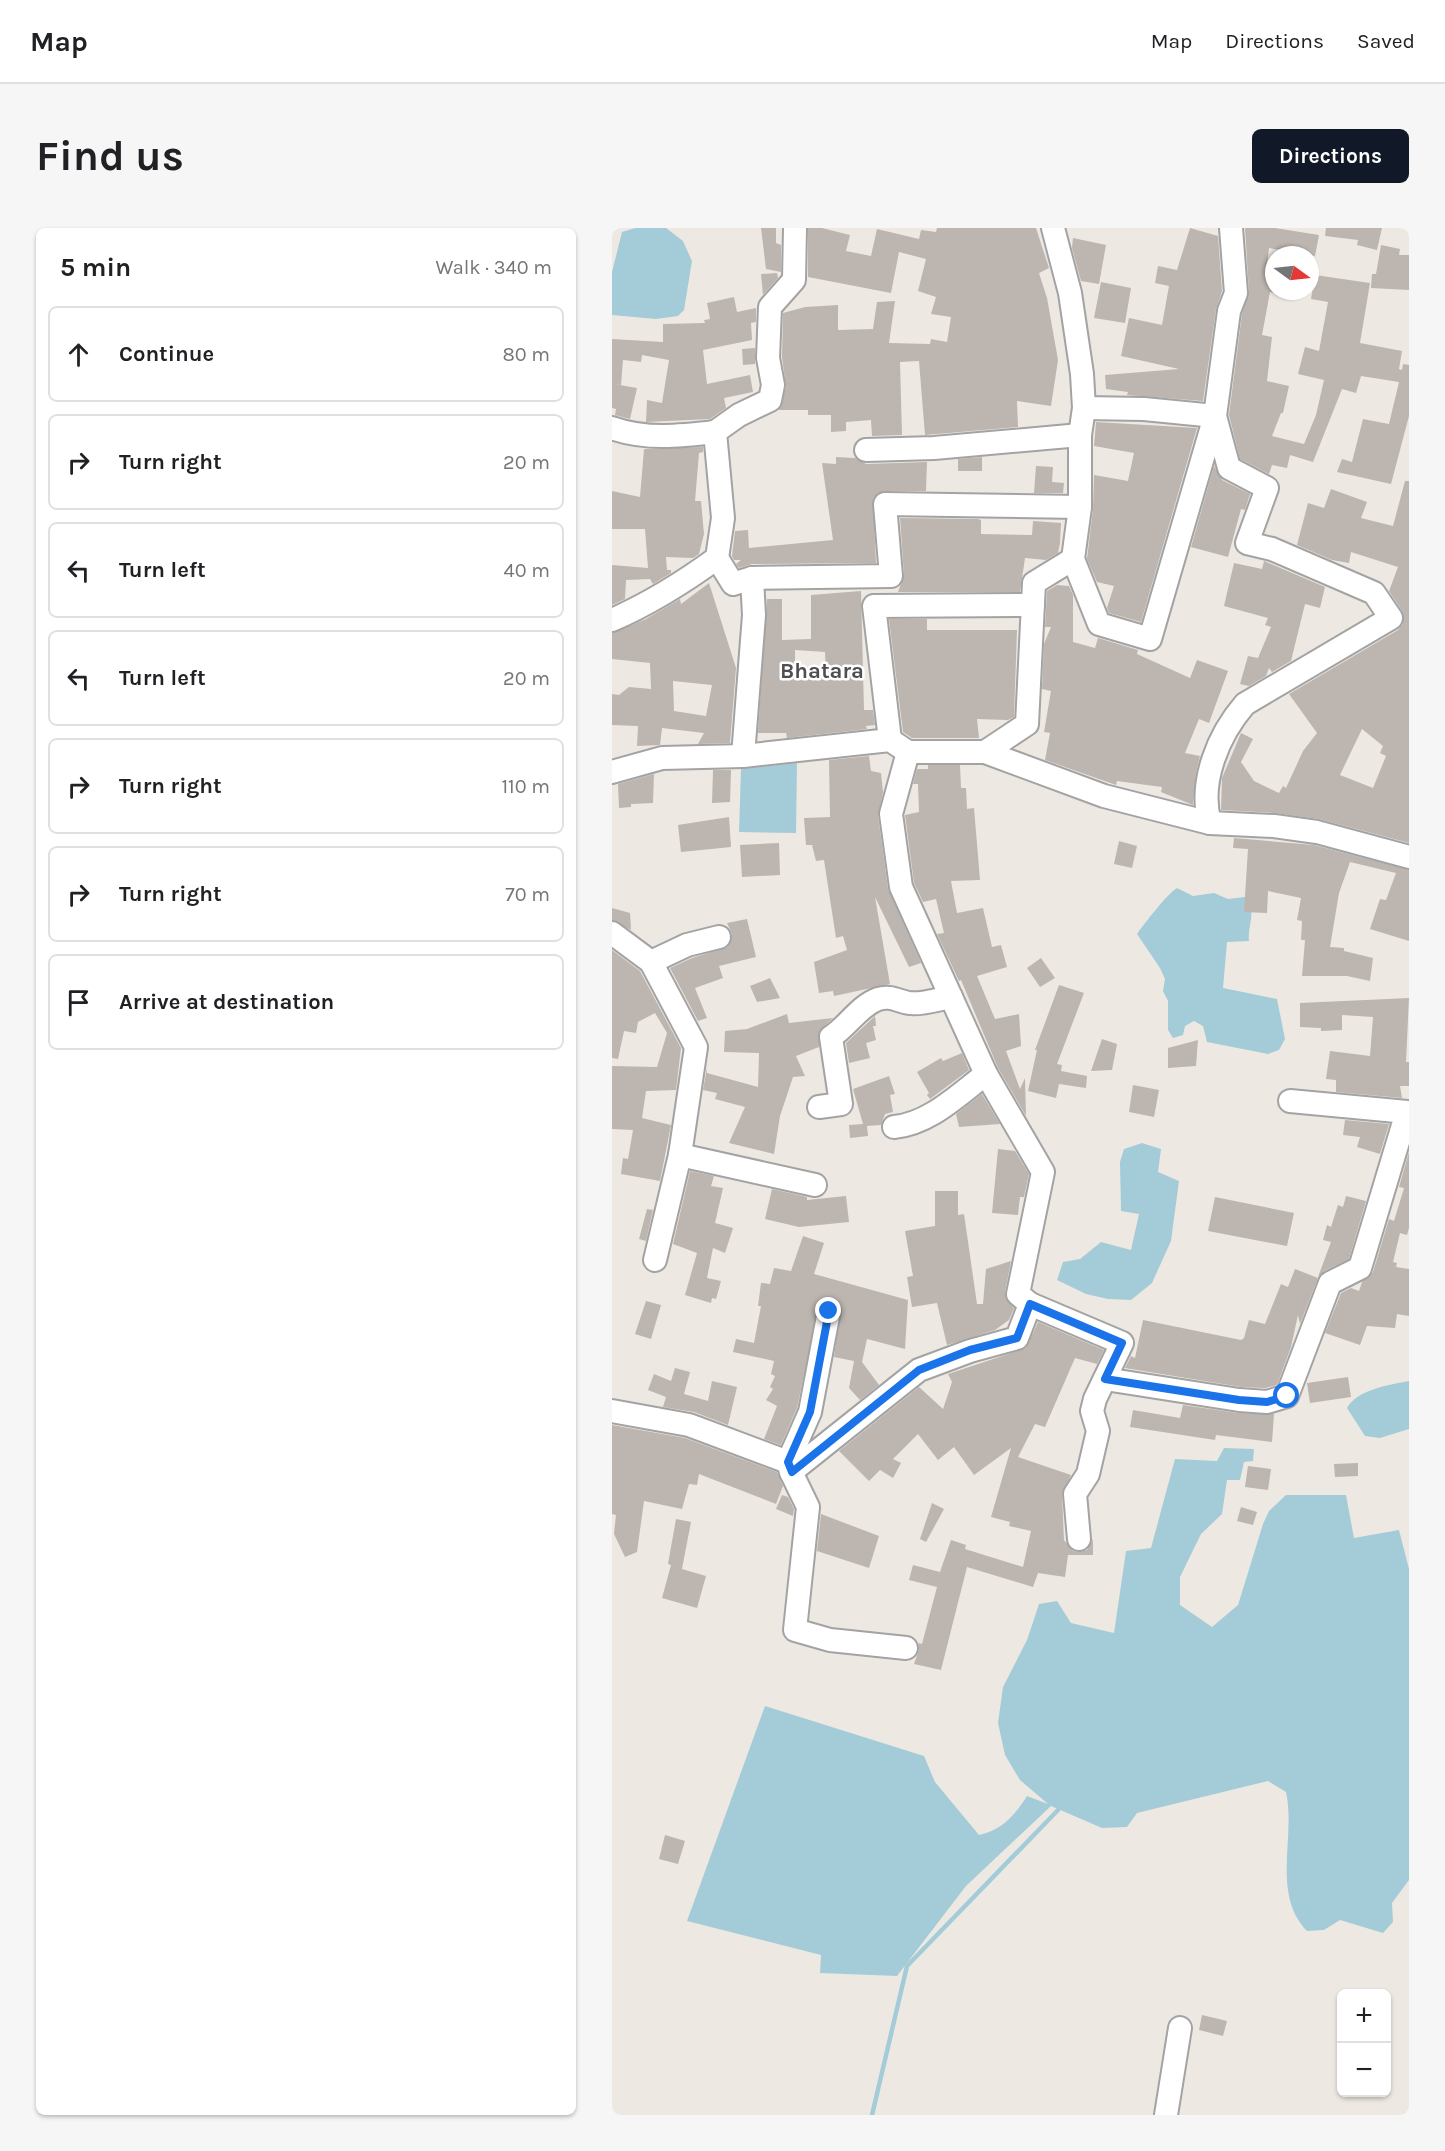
<!DOCTYPE html>
<meta charset="utf-8">
<style>
:root{--surface:#fff;--page:#f6f6f6;--text:#202124;--muted:#757577;--line:#e0e0e0;--accent:#111827}
body{margin:0;font-family:Karla,sans-serif;background:var(--page);color:var(--text)}
.controls{position:absolute;right:18px;bottom:18px;display:grid;overflow:hidden;border-radius:9px;box-shadow:0 2px 4px #0004}
.controls button{width:54px;height:54px;display:grid;place-items:center;padding:0;border:0;border-bottom:2px solid var(--line);background:var(--surface);color:var(--text);font:30px sans-serif}
.compass{position:absolute;left:653px;top:18px;width:54px;height:54px;border-radius:50%;background:var(--surface);box-shadow:0 2px 4px #0004;rotate:105deg}
.stop{position:absolute;width:18px;height:18px;margin:-14px;border:4px solid #1a73e8;border-radius:50%;background:#fff}
.stop.end{background:#1a73e8;border-color:#fff;box-shadow:0 2px 6px #0008}
.list{margin:0;padding:0;list-style:none}
h2{display:flex;justify-content:space-between;align-items:center;height:78px;margin:0;padding:0 24px;font-size:26px}
h2 small{font-size:20px;font-weight:400;color:var(--muted)}
.list li{display:grid;grid-template-columns:39px 1fr auto;gap:18px;align-items:center;box-sizing:border-box;height:96px;margin:0 12px 12px;padding:0 12px;border:2px solid var(--line);border-radius:9px}
.list b{display:block;font-size:22px;white-space:nowrap}
.list em{font-size:20px;font-style:normal;color:var(--muted)}
.icon{flex:none;width:33px;height:33px;fill:none;stroke:currentColor;stroke-width:2;stroke-linecap:round;stroke-linejoin:round}
.map{position:relative;flex:none;width:797px;height:1887px;overflow:hidden;border-radius:9px}
header{display:flex;align-items:center;gap:36px;box-sizing:border-box;height:84px;padding:0 30px;background:var(--surface);border-bottom:2px solid var(--line)}
header strong{font-size:28px}
nav{display:flex;gap:33px;margin-inline-start:auto;font-size:21px}
.intro{display:flex;align-items:center;justify-content:space-between;box-sizing:border-box;height:144px;padding:0 36px}
h1{margin:0;font-size:42px}
.button{padding:15px 27px;border-radius:9px;background:var(--accent);color:#fff;font-size:21px;font-weight:700}
main{display:flex;gap:36px;padding:0 36px}
aside{flex:1;background:var(--surface);border-radius:9px;box-shadow:0 2px 4px #0004}
.map>svg:first-child{display:block}
</style>
<header>
<strong>Map</strong>
<nav><a>Map</a><a>Directions</a><a>Saved</a></nav>
</header>
<div class="intro"><h1>Find us</h1><a class="button">Directions</a></div>
<main>
<aside>
<h2>5 min<small>Walk · 340 m</small></h2>
<ul class="list">
<li><svg class="icon" aria-label="ahead" viewBox="0 0 24 24"><path d="M12 20V5M6 11l6-6 6 6"/></svg><div><b>Continue</b></div><em>80 m</em></li>
<li><svg class="icon" aria-label="right" viewBox="0 0 24 24"><path d="M7 20v-9h11M14 6l5 5-5 5"/></svg><div><b>Turn right</b></div><em>20 m</em></li>
<li><svg class="icon" aria-label="left" viewBox="0 0 24 24"><path d="M17 20v-9H6M10 6l-5 5 5 5"/></svg><div><b>Turn left</b></div><em>40 m</em></li>
<li><svg class="icon" aria-label="left" viewBox="0 0 24 24"><path d="M17 20v-9H6M10 6l-5 5 5 5"/></svg><div><b>Turn left</b></div><em>20 m</em></li>
<li><svg class="icon" aria-label="right" viewBox="0 0 24 24"><path d="M7 20v-9h11M14 6l5 5-5 5"/></svg><div><b>Turn right</b></div><em>110 m</em></li>
<li><svg class="icon" aria-label="right" viewBox="0 0 24 24"><path d="M7 20v-9h11M14 6l5 5-5 5"/></svg><div><b>Turn right</b></div><em>70 m</em></li>
<li><svg class="icon" aria-label="arrive" viewBox="0 0 24 24"><path d="M6 21V4h12l-3 4 3 4H6"/></svg><div><b>Arrive at destination</b></div></li>
</ul>
</aside>
<div class="map">
<svg width="797" height="1887" viewBox="0 0 797 1887">
<rect width="100%" height="100%" fill="#ede9e2"/>
<!-- water -->
<g fill="#a4ccd8">
<path d="M23 0H54L71 13 80 33 72 82 66 88 44 91 0 87V44L10 4Z"/>
<path d="M185 535 184 605 127 604 129 541Z"/>
<path d="M565 660 581 668 602 665 616 671 633 669C646 684 635 696 637 713L615 714 611 760 665 771 673 811 667 822 656 826 595 814 591 798 582 793 573 798 571 807 561 810 556 802V773L551 763 553 751 548 740 525 706C532 696 556 665 565 660Z"/>
<path d="M530 915 549 921 546 944 567 953 559 1013 540 1055 519 1072 496 1071 474 1066 445 1052 451 1034 468 1031 489 1014 519 1022 527 986 509 983 508 934 512 921Z"/>
<path d="M797 1153V1201L768 1210 753 1208 735 1180C746 1161 777 1157 797 1153Z"/>
<path d="M612 1220 642 1221 641 1233 632 1234 628 1252H615L610 1286 589 1306 568 1349V1377L600 1399 626 1377 651 1296 657 1283 674 1267H734L742 1310 787 1302 797 1341V1652L780 1675 781 1694 771 1705 728 1692 712 1702 695 1703C659 1666 684 1609 674 1564L656 1553 525 1585 515 1599 490 1600 439 1578 354 1658 285 1748 208 1745 209 1727 75 1693 153 1478 312 1528 323 1554 367 1607C391 1601 402 1588 415 1568L436 1576 408 1552 393 1527 386 1495 391 1459 415 1412 427 1376 445 1373 459 1395 502 1405 514 1323 539 1320 563 1231 605 1233Z"/>
</g>
<g fill="none" stroke-linecap="round" stroke-linejoin="round">
<!-- stream -->
<path stroke="#a4ccd8" stroke-width="4.5" d="M260 1887 295 1738 446 1582"/>
</g>
<!-- building -->
<g fill="#bdb5af" fill-rule="evenodd">
<path d="M149 0H164V15L169 17V44L154 41Z"/>
<path d="M196 0H210L238 7 234 23 259 28 265 1 307 11 309 2 324 4 325 0H424L437 40 427 45 435 70 446 132 439 178 405 173 406 199 313 207 307 133 288 134 290 207 260 208 259 192 234 194V203L219 204V187H196V182H167L174 159 170 129 171 85 193 79 226 77V102L261 101 265 74 283 73 277 115 318 116 319 111 335 114 339 89 319 86 324 69 306 63 314 31 287 24 279 65 196 49Z"/>
<path d="M578 0 606 8 610 63 604 81 591 173 515 167 516 164 494 161 493 147 567 141 509 128 517 90 550 97 557 58 543 55 546 38 565 42Z"/>
<path d="M633 0H663L707 7 703 28 657 20 654 48 662 50V65L658 64 650 107 660 109 655 153 677 158 671 185H669L660 208 692 216 704 187 712 152 686 146 693 119 707 123 716 74 699 71 703 47 758 55 748 115 790 123 787 141 790 142 791 136 797 137V188L779 256 725 244 730 231 740 234 751 191 777 196 787 154 749 148 744 165 730 161 701 234 678 227 675 240 660 237 657 246 628 231 617 187 630 86 637 64Z"/>
<path d="M714 0H770L765 22 745 17 746 12 713 8Z"/>
<path d="M461 10 494 17 487 56 469 53 460 20Z"/>
<path d="M769 17 788 21 787 27H797V62L759 60 760 46H764Z"/>
<path d="M165 45 166 50 151 67 149 46Z"/>
<path d="M489 54 519 60 513 95 482 90Z"/>
<path d="M122 69 125 84 144 80V94L139 95 140 112 91 122 95 156 138 147 141 164 112 170 114 180 98 191 34 194 35 172 50 175 57 132 30 127 29 134 11 132 9 157 2 156 25 160 18 191 3 187 4 181 0 180V111L51 114V96L93 95 92 92 98 91 95 75Z"/>
<path d="M143 120V136L131 137 130 121Z"/>
<path d="M484 194 585 200 529 394 497 385 495 380 502 358 485 354 475 331 481 281 482 247 516 253 522 225 482 218Z"/>
<path d="M91 219V224L87 225 83 273H89L92 306 87 326 81 330 54 329 55 342H59V345L41 356 38 351 14 352 13 371 0 377V337L36 340 33 301H0V263L28 269 32 221Z"/>
<path d="M224 229 243 230 254 236 315 234 314 263H273L261 270 264 335 140 336 127 340 124 336 129 332H122L120 328 123 303 136 302 137 320 221 312 210 235 224 236Z"/>
<path d="M370 229V243H346V231Z"/>
<path d="M424 238 441 239 440 254 452 255 451 265H422Z"/>
<path d="M602 238 610 252 638 266 633 282 629 281 616 329 579 319Z"/>
<path d="M793 253H797V615L707 591 663 585 609 582 610 550 629 505 641 511 629 534 642 553 667 565 671 558 674 560 691 523 705 505 677 466 786 402 791 396 790 383 777 363 786 339 739 324 737 335 720 332 685 317 696 275 712 280 719 261 755 274 749 290 781 298ZM750 501 771 518 768 525 774 528 761 560 728 547Z"/>
<path d="M288 290 366 291 369 292V306L420 307 421 293 449 295 448 315 446 325 434 332 413 330 408 364H286L292 347Z"/>
<path d="M652 333 713 359 708 380 693 376 679 433 660 444 657 440 654 448 637 458 628 456 636 428 646 430 659 399 653 397 656 390 612 378 622 335 650 341Z"/>
<path d="M97 355 124 440 118 515 86 516 92 505 50 500 48 517 25 518 26 498 0 497V466L7 467 17 459 39 461 38 435 0 431V405L34 391 68 371 69 376ZM61 453 100 457 94 488 62 483Z"/>
<path d="M445 357 457 358 461 367V414L483 420 486 410 526 422 525 426 578 450 585 432 616 443 597 495 587 491 573 525 588 528 584 545 581 577 549 564 550 559 505 553 504 557 433 532 438 505 432 504 439 463 430 461 432 416 439 399H433L435 363Z"/>
<path d="M249 363 252 482H261L263 497 254 498 255 501 175 510 174 505H146L155 371H170V412L199 411V367ZM183 422 213 424 214 449 183 451Z"/>
<path d="M277 391H315V402H405L402 489 396 492 365 491 367 510H300L291 504Z"/>
<path d="M257 528 259 543 269 545 271 564 266 588 276 661 309 735 297 739 263 669 278 756 222 768 221 763 207 765 202 734 235 722 231 708 224 710 212 632 204 633 200 617H194L192 590 218 589 217 532Z"/>
<path d="M316 537H348L349 560H354L355 581 362 580 368 652 339 653 345 685 371 680 380 719 389 717 395 739 365 748 383 791 407 786 409 818 394 823 408 861 413 850 414 888 386 840 349 752 347 753 325 706 332 705 324 671 311 674 302 655 293 587 307 584 306 556H301L305 541H316Z"/>
<path d="M101 542H119L118 574 100 575Z"/>
<path d="M42 546 41 575 19 576V579L7 580 6 556Z"/>
<path d="M117 589 119 619 69 624 66 597Z"/>
<path d="M622 610 702 617 797 642V713L758 701 768 671 774 672 784 645 738 634 727 665 718 719 732 720V723L761 730 758 753 735 748H690L693 712H689L690 693 685 692 689 670 656 663 655 685 632 684 636 621 621 620Z"/>
<path d="M507 613 525 618 520 640 502 636Z"/>
<path d="M167 615 168 647 130 649 128 617Z"/>
<path d="M0 680 18 685 19 702 0 692Z"/>
<path d="M135 691 144 729 107 738 111 750 83 760 95 790 86 793 58 740 80 730 116 719 120 706 115 695Z"/>
<path d="M0 722 28 743 69 820 64 862 34 863 30 890 59 897 48 953 9 946 11 930 16 931 21 902 0 901V838L45 839 55 805 43 785 26 794 24 805 12 803 6 831 0 830Z"/>
<path d="M429 730 443 750 428 759 415 740Z"/>
<path d="M158 750 168 770 145 774 138 758Z"/>
<path d="M447 757 472 765 445 836 450 837 449 843 475 848 474 860 447 856 444 870 416 863 425 822H423Z"/>
<path d="M797 770 794 834H797V858H788L790 870 724 864V852L714 851 718 823 758 828 761 789 730 787V802L709 803V800L688 799V775Z"/>
<path d="M175 786 177 795 221 790 207 803V819L184 828 193 848 181 849 168 888 162 926 117 915 133 879 103 871 105 865 91 862 95 840V845L146 859 147 825 112 824 113 803 135 801Z"/>
<path d="M263 788 264 798H261L264 812 254 815 258 830 237 835 234 815Z"/>
<path d="M490 811 505 816 500 842 479 843Z"/>
<path d="M586 812 584 838 556 840V820Z"/>
<path d="M350 825 357 842 318 871 315 867 317 865 305 844 329 830 331 833Z"/>
<path d="M277 848 283 866 278 867 281 884 273 886 269 897 255 898 256 908 238 910 237 897 251 896 241 861Z"/>
<path d="M521 857 547 862 542 889 517 884Z"/>
<path d="M370 866 388 896 347 899 344 886Z"/>
<path d="M733 892 777 896 768 926 745 919 748 909 731 907Z"/>
<path d="M386 921 403 923 417 946 412 969H408L406 987 380 985Z"/>
<path d="M797 924V1000L795 1007 788 1005 781 1034 785 1035 784 1039 797 1041V1088L785 1086 783 1100 755 1098 748 1117 713 1105 729 1065 739 1060 747 1063 750 1054 761 1044 777 991 782 993 792 960 787 959Z"/>
<path d="M78 943 102 948 99 958 111 960 103 995 121 1000 113 1025 101 1020 95 1050 109 1053 104 1071 100 1070 99 1075 73 1067 85 1025 61 1016Z"/>
<path d="M160 961 195 969V972L234 968 237 994 187 999 153 991Z"/>
<path d="M323 963H346V987L352 986 365 1076H371L374 1041 399 1033 393 1064 394 1071 402 1080 397 1092 383 1102 335 1117 325 1075 300 1079 295 1049 301 1048 293 1003 323 998Z"/>
<path d="M734 968 754 973 737 1031 712 1043 706 1049 719 1014 711 1012 715 997 719 999 726 977 731 979Z"/>
<path d="M603 969 682 985 675 1018 596 1003Z"/>
<path d="M35 981 41 982 34 1013 27 1011Z"/>
<path d="M191 1008 212 1015 202 1046 296 1072 293 1121 255 1111 250 1134 267 1157 248 1172 237 1160 242 1133 222 1129 229 1078 219 1070 207 1074 185 1180 169 1217 152 1211 165 1178 154 1172 161 1161 158 1159 163 1148 159 1146 162 1133 121 1124 124 1111 142 1115 149 1078H146L149 1055 158 1056 162 1040 179 1043Z"/>
<path d="M683 1041 706 1050 688 1096 686 1087 679 1119 665 1157 653 1160 629 1159 513 1140 519 1128 523 1130 531 1092 629 1112 632 1110 637 1092 653 1096 669 1056 676 1059Z"/>
<path d="M34 1073 49 1077 39 1111 23 1106Z"/>
<path d="M426 1094 492 1122 485 1136 463 1130 433 1199 423 1196 406 1229 459 1247 450 1266 452 1312 461 1323 468 1324 475 1322 481 1311V1327H456L453 1349 426 1345 421 1359 355 1339 329 1442 302 1436 307 1422V1415L310 1416 325 1359 297 1352 301 1337 328 1344 339 1312 354 1317 353 1321 411 1339 419 1303 397 1298 398 1294 379 1289 399 1220 362 1247 342 1219 326 1232 306 1206 281 1231 289 1235 281 1250 268 1242 257 1253 227 1223 307 1159 331 1181 340 1154 336 1146 414 1120Z"/>
<path d="M63 1140 78 1144 72 1166 96 1173 100 1153 125 1159 116 1197 82 1184 51 1179 54 1169 36 1162 42 1146 59 1153Z"/>
<path d="M736 1149 739 1169 698 1175 695 1155Z"/>
<path d="M571 1177 626 1185 662 1186 660 1214 604 1207 603 1212 518 1199 521 1182 568 1190Z"/>
<path d="M0 1197 73 1210 165 1244 171 1258 164 1276 87 1246 85 1257 77 1256 70 1281 32 1273 25 1324 13 1329 2 1306 4 1287 0 1286Z"/>
<path d="M746 1235V1248L723 1249 722 1236Z"/>
<path d="M636 1238 659 1241 656 1262 633 1259Z"/>
<path d="M170 1267 176 1269 182 1281 181 1288 164 1281Z"/>
<path d="M320 1275 332 1281 314 1314 308 1311Z"/>
<path d="M629 1279 645 1284 641 1297 625 1293Z"/>
<path d="M209 1286 267 1308 257 1340 205 1323Z"/>
<path d="M64 1291 79 1294 70 1341 94 1348 85 1380 50 1370 59 1337 56 1336Z"/>
<path d="M53 1607 73 1613 66 1636 47 1631Z"/>
<path d="M590 1787 615 1793 611 1808 587 1802Z"/>
</g>
<g fill="none" stroke-linecap="round" stroke-linejoin="round">
<!-- minor casing -->
<g stroke="#a3a3a3" stroke-width="26">
<g id="minor">
<path d="M441 0 458 65 470 146 472 180 468 207V279L461 331 487 396 538 411 603 188 617 83 624 65 619 0"/>
<path d="M472 180 532 181 603 188 617 240 655 260 635 315 660 321 762 365 779 390 633 476C607 506 586 554 598 595"/>
<path d="M0 200C33 212 69 208 103 204"/>
<path d="M254 222 322 220 468 207"/>
<path d="M105 330 121 356 140 350 279 348 273 276 468 279"/>
<path d="M0 392C39 375 72 354 105 330L111 290 103 204 127 187 158 172 161 157 156 130 158 79 182 52 183 0"/>
<path d="M278 512 262 378 421 377"/>
<path d="M373 524 492 568 598 595 662 598 705 604 797 629"/>
<path d="M131 528 142 387 140 350"/>
<path d="M0 544 50 530 131 528 278 512 296 524H373L415 496 422 355 461 331"/>
<path d="M0 705 39 734 84 819 68 927 43 1032"/>
<path d="M39 734 75 717 107 709"/>
<path d="M207 879 229 876 219 809C236 798 247 778 266 771 279 767 285 773 297 775 310 777 327 771 339 769"/>
<path d="M282 899C317 896 346 867 374 846"/>
<path d="M68 927 203 957"/>
<path d="M418 1076 510 1115 483 1171 480 1183 486 1203 476 1246 463 1266 467 1311"/>
<path d="M493 1151 627 1172 655 1174 675 1168 718 1055 748 1040 795 884 678 873"/>
<path d="M0 1183 77 1197 176 1234 179 1244"/>
<path d="M176 1234 198 1184 217 1083"/>
<path d="M294 1420 218 1412 183 1402 196 1279 179 1244 307 1142 358 1123 405 1110 418 1076 406 1066 431 944 374 846 289 659 279 586 296 524"/>
<path d="M554 1887 568 1800"/>
</g>
</g>
<!-- minor -->
<use href="#minor" stroke="#fff" stroke-width="22"/>
</g>
<g fill="none" stroke-linecap="round" stroke-linejoin="round">
<!-- route -->
<path stroke="#1a73e8" stroke-width="8" d="M217 1083 198 1184 176 1234 180 1244 307 1142 358 1122 405 1110 418 1076 510 1115 493 1151 627 1172 655 1174 675 1168"/>
</g>
<g text-anchor="middle" dominant-baseline="central" stroke-width="5" stroke-linejoin="round" paint-order="stroke">
<!-- district labels -->
<g font-size="22" font-weight="bold" fill="#4f4f4f" stroke="#fff">
<text x="210" y="443">Bhatara</text>
</g>
</g>
</svg>
<div class="controls">
<button>+</button>
<button>−</button>
</div>
<svg class="compass" viewBox="-18 -18 36 36"><path d="M0-13l5 13h-10z" fill="#e53935"/><path d="M0 13l5-13h-10z" fill="#757577"/></svg>
<div class="stop" style="left:675px;top:1168px"></div>
<div class="stop end" style="left:217px;top:1083px"></div>
</div>
</main>
